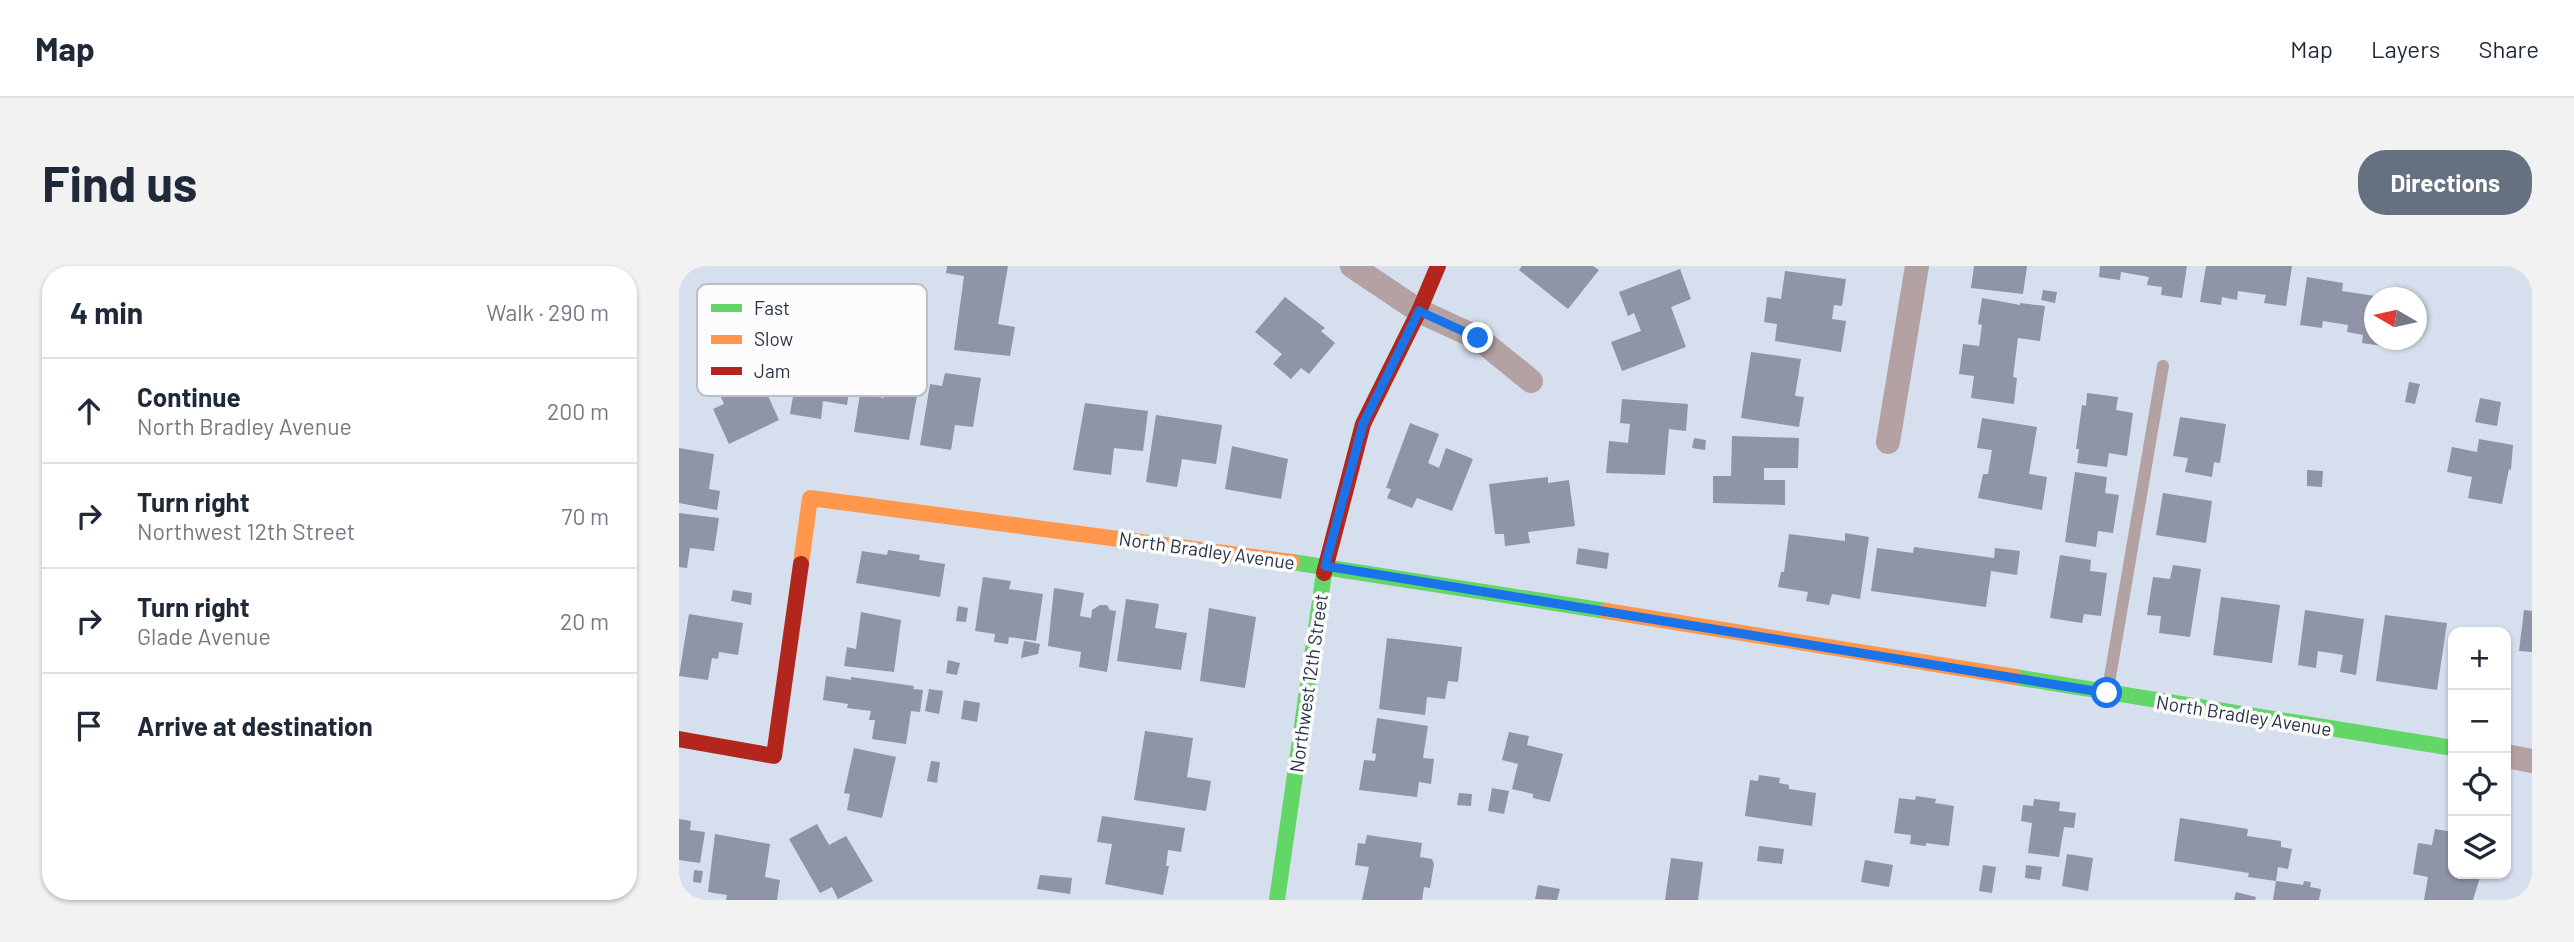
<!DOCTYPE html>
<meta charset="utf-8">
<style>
:root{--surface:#fff;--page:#f2f2f3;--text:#1f2937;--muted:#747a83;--line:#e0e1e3;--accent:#657080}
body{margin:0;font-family:Barlow,sans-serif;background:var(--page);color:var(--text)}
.controls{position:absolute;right:21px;bottom:21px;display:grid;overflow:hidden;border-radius:14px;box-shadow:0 2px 5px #0004}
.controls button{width:63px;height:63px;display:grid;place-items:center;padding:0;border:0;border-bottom:2px solid var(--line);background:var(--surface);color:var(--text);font:35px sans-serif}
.compass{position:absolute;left:1685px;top:21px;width:63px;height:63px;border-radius:50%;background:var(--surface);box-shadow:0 2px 5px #0004;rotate:279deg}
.stop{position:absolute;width:21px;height:21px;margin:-16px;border:5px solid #1a73e8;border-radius:50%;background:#fff}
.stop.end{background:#1a73e8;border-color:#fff;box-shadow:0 2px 7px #0008}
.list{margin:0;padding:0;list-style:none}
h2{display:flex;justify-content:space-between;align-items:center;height:91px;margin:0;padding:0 28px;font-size:30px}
h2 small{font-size:23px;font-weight:400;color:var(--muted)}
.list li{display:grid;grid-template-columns:46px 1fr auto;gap:21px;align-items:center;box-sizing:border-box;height:105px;padding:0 28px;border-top:2px solid var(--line)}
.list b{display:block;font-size:26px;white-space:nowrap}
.list p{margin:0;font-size:23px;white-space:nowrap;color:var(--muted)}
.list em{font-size:23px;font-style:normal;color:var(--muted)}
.icon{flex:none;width:38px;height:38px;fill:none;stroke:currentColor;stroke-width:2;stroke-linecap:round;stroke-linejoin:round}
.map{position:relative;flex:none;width:1853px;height:634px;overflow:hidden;border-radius:28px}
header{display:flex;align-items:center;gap:42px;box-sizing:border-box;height:98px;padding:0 35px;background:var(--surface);border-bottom:2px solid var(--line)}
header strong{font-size:33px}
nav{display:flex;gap:38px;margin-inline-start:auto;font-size:24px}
.intro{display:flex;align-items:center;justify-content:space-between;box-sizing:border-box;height:168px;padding:0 42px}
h1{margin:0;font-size:49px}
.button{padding:18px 32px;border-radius:28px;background:var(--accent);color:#fff;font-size:24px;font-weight:700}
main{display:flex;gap:42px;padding:0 42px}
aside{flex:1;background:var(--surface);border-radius:28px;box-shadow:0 2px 5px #0004}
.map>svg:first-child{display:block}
</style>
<header>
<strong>Map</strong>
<nav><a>Map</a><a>Layers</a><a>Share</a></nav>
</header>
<div class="intro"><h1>Find us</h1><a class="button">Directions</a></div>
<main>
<aside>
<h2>4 min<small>Walk · 290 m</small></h2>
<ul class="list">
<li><svg class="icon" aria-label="ahead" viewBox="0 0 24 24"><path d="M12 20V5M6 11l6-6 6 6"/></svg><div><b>Continue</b><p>North Bradley Avenue</p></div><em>200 m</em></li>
<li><svg class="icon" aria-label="right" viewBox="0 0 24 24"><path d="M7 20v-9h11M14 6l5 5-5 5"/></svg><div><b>Turn right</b><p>Northwest 12th Street</p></div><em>70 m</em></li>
<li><svg class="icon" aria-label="right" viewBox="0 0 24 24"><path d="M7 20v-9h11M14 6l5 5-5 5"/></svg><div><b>Turn right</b><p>Glade Avenue</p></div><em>20 m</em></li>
<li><svg class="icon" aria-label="arrive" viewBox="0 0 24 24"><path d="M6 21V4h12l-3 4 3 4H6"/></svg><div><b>Arrive at destination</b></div></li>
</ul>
</aside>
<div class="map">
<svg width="1853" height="634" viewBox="0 0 1853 634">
<rect width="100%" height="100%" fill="#d5dfed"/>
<!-- building -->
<g fill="#8f94a9">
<path d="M268 0H329L319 58 336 61 331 90 275 84 285 10 267 7Z"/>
<path d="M843 0H914L920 4 889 43 840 4Z"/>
<path d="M1295 0H1348L1344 28 1292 22Z"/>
<path d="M1421 0H1508L1503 32 1482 29 1483 21 1468 19 1470 11 1442 6 1441 14 1420 11Z"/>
<path d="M1527 0H1613L1607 40 1585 37 1587 29 1559 25 1558 34 1543 31 1542 39 1521 36Z"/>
<path d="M1001 3 1012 33 992 41 1007 81 943 105 932 76 962 65 955 47 949 50 940 26Z"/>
<path d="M1106 5 1167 13 1163 40 1155 39 1153 53 1167 55 1162 86 1096 75 1098 58 1085 56 1088 31 1102 33Z"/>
<path d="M1628 11 1664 17 1663 25 1696 30V74H1705L1704 80 1683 77 1684 69 1668 66 1669 59 1644 55 1643 62 1621 59Z"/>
<path d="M1364 24 1378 26 1376 37 1362 34Z"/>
<path d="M606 31 646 62 642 65 656 77 630 108 622 102 612 113 594 98 603 88 576 66Z"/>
<path d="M1303 32 1341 39V37L1366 40 1361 75 1339 72 1334 111 1338 112 1335 138 1292 132 1295 110 1280 108 1284 78 1300 80 1303 59 1299 58Z"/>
<path d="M1072 86 1122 93 1116 130 1125 131 1120 161 1062 152Z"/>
<path d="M120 96 173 104 168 139 144 135 142 153 111 148Z"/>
<path d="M75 99 100 154 50 178 34 143 45 138 40 127 50 122 45 113Z"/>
<path d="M266 107 302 112 294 161 276 159 272 184 241 179 251 118 263 120Z"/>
<path d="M208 109 241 113 230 174 175 166 181 128 205 132Z"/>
<path d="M1730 116 1741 118 1736 138 1726 136Z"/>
<path d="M1408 127 1439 131 1437 144 1454 147 1448 190 1430 187 1428 201 1398 197 1400 183H1397L1403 139 1407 140Z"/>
<path d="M1801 132 1822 136 1818 160 1796 156Z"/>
<path d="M943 133 1009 138 1007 165 990 163 986 209 927 207 930 175 949 177 951 158 941 157Z"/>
<path d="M406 137 469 145 464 185 435 182 432 209 394 204Z"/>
<path d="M477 149 543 159 537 198 503 193 498 221 467 216Z"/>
<path d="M1501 151 1547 158 1541 197 1535 196 1533 211 1506 206 1509 192 1494 190Z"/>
<path d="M1303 152 1358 161 1350 208 1368 211 1363 244 1299 232 1304 208H1309L1313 184 1298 182Z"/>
<path d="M731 157 760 168 749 197 760 202 767 182 794 193 773 245 738 232 733 242 708 232 712 223 707 222Z"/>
<path d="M1053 170 1120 172 1119 202H1085V214H1106V239L1034 237V210H1052Z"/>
<path d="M1015 172 1027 174 1026 184 1013 182Z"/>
<path d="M1800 173 1834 179 1832 204 1830 203 1823 238 1789 232 1793 211 1768 206 1773 181 1798 186Z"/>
<path d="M553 180 609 193 602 233 546 223Z"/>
<path d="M0 182 35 188 30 223 41 225 38 244 0 237Z"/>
<path d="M1628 204 1644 205 1643 221 1628 220Z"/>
<path d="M1396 206 1428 211 1426 227 1440 229 1434 267 1419 265 1417 281 1386 276Z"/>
<path d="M869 211V217L890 214 896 260 849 266 851 277 826 280 825 268H816L810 218Z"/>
<path d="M1484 227 1533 235 1527 277 1477 269Z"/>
<path d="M0 247 40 252 35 285 11 282 8 302 0 301Z"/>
<path d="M1166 267 1190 271 1181 333 1153 328 1150 339 1127 335 1129 326 1099 321 1102 306H1105L1110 268 1166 275Z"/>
<path d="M1235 281 1315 292 1316 282 1341 285 1338 309 1312 305 1307 341 1192 325 1198 282 1234 287Z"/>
<path d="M899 282 930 287 928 303 897 298Z"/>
<path d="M209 284 241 289 240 294 266 298 261 331 177 317 183 285 208 289Z"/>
<path d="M1381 289 1412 294 1411 305 1428 307 1422 350 1405 348 1403 357 1371 352Z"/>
<path d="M1494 299 1522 303 1511 371 1480 367 1482 350 1468 349 1474 311 1491 313Z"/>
<path d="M304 311 332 315 330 323 364 328 357 375 330 371 329 378 315 376 316 368 296 365Z"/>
<path d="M375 322 405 327 401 350 412 352 413 344 421 339H428L431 344 437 345 428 406 400 401 402 386 369 380Z"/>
<path d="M54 324 73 327 72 339 52 335Z"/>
<path d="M1542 331 1601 339 1593 397 1534 389Z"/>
<path d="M447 333 480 338 476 362 508 367 502 404 438 395Z"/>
<path d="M279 340 289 342 287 356 277 355Z"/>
<path d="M530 342 577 351 566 422 521 415Z"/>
<path d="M1626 344 1685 353 1677 409 1661 406 1664 389 1639 385 1637 402 1619 399Z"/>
<path d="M1845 344 1853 345V386L1840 385Z"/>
<path d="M182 346 222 354 215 406 165 400 168 381 177 383Z"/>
<path d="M10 348 64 357 59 389 40 386 39 393 33 392 29 414 0 410Z"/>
<path d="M1706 349 1768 357 1758 424 1697 415Z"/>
<path d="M708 372 783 381 779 416 769 415 766 433 748 431 746 449 700 443Z"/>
<path d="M345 375 361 378 359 388 342 392Z"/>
<path d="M269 394 281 397 278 409 267 407Z"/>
<path d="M147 410 172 414V411L235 420 234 423 244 424 241 446 232 445 227 478 193 473 196 454H190L192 445 168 442 169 438 144 434Z"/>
<path d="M250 423 264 425 260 448 246 445Z"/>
<path d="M285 434 301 437 298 456 282 453Z"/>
<path d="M698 452 749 460 744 492 755 493 752 518 740 516 738 531 680 524 685 494 696 495 697 488 693 487Z"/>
<path d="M466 465 514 472 508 511 532 515 527 545 455 534Z"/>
<path d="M830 466 850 470 848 479 884 488 871 536 854 532V528L833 523 839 498 823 494Z"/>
<path d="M175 482 217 491 203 552 168 544 171 528 165 527Z"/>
<path d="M252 495 261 496 258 517 248 515Z"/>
<path d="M1080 509 1101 512 1100 517 1110 519V523L1137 527 1133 560 1066 550 1071 514 1079 515Z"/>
<path d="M813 522 830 525 825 548 809 545Z"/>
<path d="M780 527 793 528 792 540 778 539Z"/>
<path d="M1237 530 1257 533 1256 537 1275 540 1270 580 1247 577V580L1231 578 1232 569 1215 567 1220 532 1236 534Z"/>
<path d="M1355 533 1381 536 1380 545 1397 547 1395 562 1385 561 1380 591 1349 587 1353 557 1342 555 1344 539 1354 540Z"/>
<path d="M423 550 506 562 502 586 489 584 487 600H490L484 629 426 618 433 578 418 576Z"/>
<path d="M1501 552 1569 563 1568 570 1602 575V581L1613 583 1609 603 1599 601 1597 615 1569 611 1570 607 1495 595Z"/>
<path d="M0 553 12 555 11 564 26 566 21 597 0 594Z"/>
<path d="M138 558 150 579 167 570 194 615 159 633 153 621 141 627 110 573Z"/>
<path d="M1756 563 1774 566V608H1802L1794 634H1745L1749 611 1734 608 1739 577 1753 579Z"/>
<path d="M36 568 91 578 86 611 101 614 98 634H47L48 629 29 626Z"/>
<path d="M688 569 743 577 741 591 753 593 755 598 751 622 745 621 743 634H683L690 601 676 599 679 577 686 578Z"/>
<path d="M1080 580 1105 583 1103 598 1078 595Z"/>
<path d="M1388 588 1414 592 1409 625 1383 620Z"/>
<path d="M992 592 1024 596 1019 634H986Z"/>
<path d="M1186 594 1214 599 1210 621 1182 616Z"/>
<path d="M1304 599 1317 601 1313 627 1300 625Z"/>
<path d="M1347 599 1363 601 1361 614 1346 612Z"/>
<path d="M15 604 24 605 22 617 14 616Z"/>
<path d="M361 609 393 612 391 628 358 623Z"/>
<path d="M1597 615 1624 619 1625 615 1632 616 1631 621 1642 623 1640 634H1594Z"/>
<path d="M859 619 881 623 878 634 856 633Z"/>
<path d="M1557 626 1577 631 1576 634H1555Z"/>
</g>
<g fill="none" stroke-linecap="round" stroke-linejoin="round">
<!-- lane -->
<path stroke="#b4a1a4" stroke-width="12" d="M1429 423 1484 100"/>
<!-- street -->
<g stroke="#b4a1a4" stroke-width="24">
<path d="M673 0 740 45 799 72 852 115"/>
<path d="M1209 176 1238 0"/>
<path d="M1827 490 1853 495"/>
</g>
<!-- fast -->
<g stroke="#63d668" stroke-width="16">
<path d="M613 296 927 345"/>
<path d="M1336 411 1774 482"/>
<path d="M598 634 645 307"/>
</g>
<!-- slow -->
<g stroke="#ff974d" stroke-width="16">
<path d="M122 298 131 232 613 296"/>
<path d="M927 345 1336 411"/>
</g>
<!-- jam -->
<g stroke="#b3261e" stroke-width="16">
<path d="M645 307 684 158 740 45 759 0"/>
<path d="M0 473 95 490 122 298"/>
</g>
</g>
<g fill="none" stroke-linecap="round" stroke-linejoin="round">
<!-- route -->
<path stroke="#1a73e8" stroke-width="9" d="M799 72 740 45 684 158 646 300 1428 427"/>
</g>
<g text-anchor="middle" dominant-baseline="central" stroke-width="7" stroke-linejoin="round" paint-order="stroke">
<!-- street labels -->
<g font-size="19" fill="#283445" stroke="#fcfcfc">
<text transform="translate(528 284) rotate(8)">North Bradley Avenue</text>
<text transform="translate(629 417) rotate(-82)">Northwest 12th Street</text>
<text transform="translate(1565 449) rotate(9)">North Bradley Avenue</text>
</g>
</g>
<!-- legend -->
<rect x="18" y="18" width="230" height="112" rx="10" fill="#fcfcfc" stroke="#bcc0c5" stroke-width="2"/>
<rect x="32" y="38" width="31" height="8" fill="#63d668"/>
<rect x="32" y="69" width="31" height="9" fill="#ff974d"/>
<rect x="32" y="101" width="31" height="8" fill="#b3261e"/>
<g font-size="19" fill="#283445">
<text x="75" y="49">Fast</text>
<text x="75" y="80">Slow</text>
<text x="75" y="112">Jam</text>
</g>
</svg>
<div class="controls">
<button>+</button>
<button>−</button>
<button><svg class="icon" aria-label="locate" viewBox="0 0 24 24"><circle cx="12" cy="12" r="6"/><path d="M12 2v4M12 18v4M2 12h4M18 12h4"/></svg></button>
<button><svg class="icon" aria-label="layers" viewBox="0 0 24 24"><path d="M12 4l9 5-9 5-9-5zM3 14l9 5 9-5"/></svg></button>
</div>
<svg class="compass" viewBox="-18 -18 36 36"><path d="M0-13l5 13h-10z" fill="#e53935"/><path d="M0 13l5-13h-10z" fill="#747a83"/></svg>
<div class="stop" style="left:1428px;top:427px"></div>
<div class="stop end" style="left:799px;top:72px"></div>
</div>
</main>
